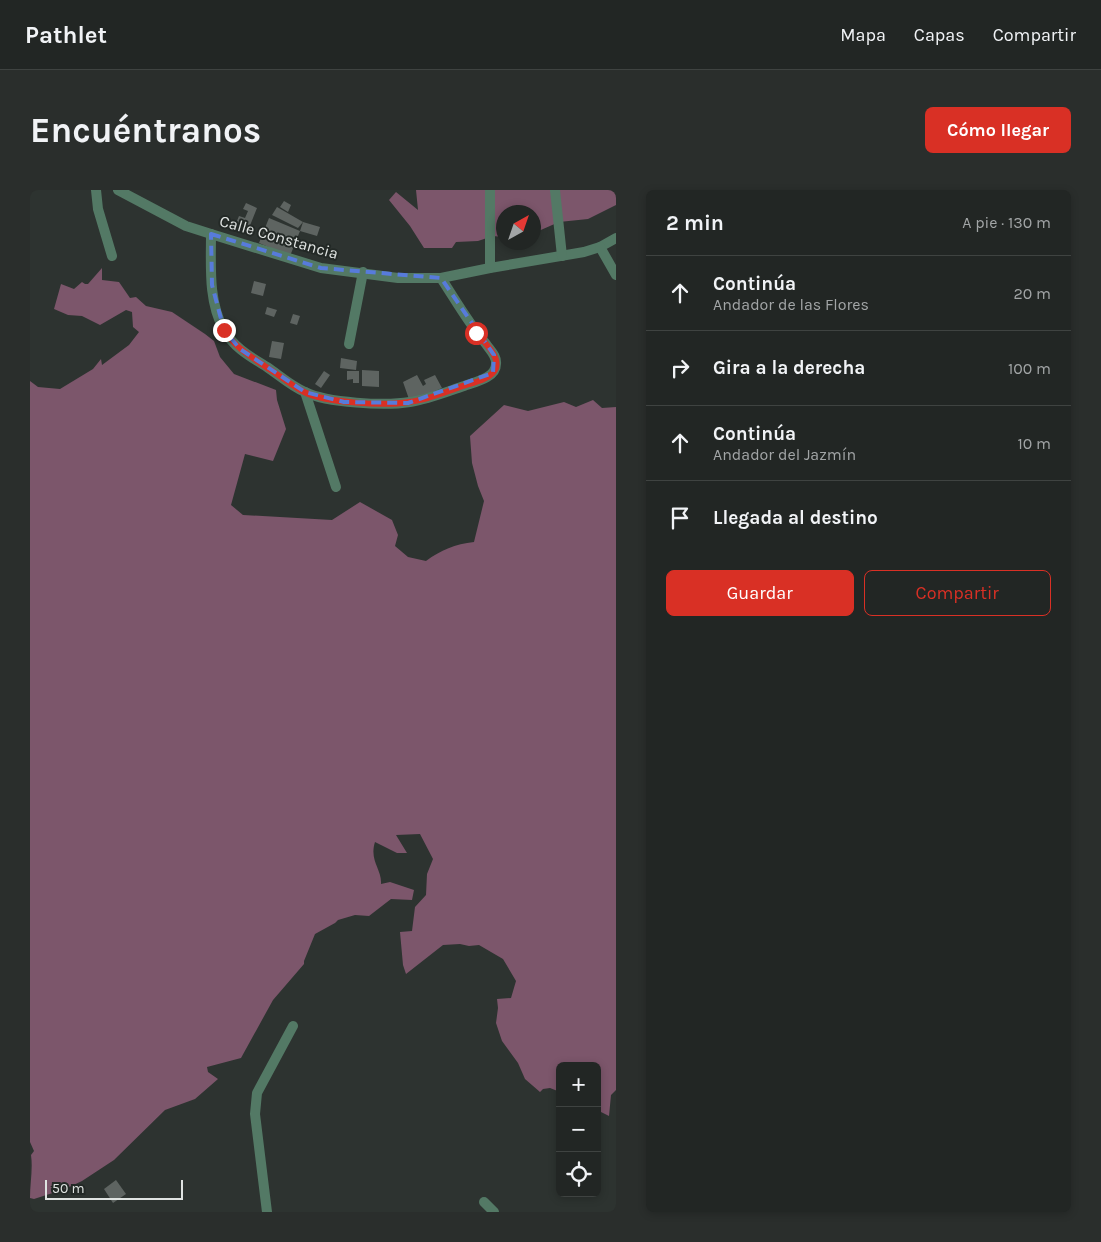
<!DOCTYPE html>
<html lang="es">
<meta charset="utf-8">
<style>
:root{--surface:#222624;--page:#2a2e2c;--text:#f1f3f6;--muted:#a2a5a6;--line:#3f4341;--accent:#d93025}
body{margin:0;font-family:Karla,sans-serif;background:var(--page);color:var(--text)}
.controls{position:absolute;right:15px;bottom:15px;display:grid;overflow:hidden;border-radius:8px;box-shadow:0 2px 8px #0003}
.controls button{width:45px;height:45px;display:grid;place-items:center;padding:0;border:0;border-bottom:1px solid var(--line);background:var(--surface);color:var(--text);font:25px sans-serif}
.compass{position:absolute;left:466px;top:15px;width:45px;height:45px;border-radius:50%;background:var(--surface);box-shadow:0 2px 8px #0003;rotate:40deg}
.scale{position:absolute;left:15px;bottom:12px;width:138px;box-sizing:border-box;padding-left:5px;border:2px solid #dfe3e1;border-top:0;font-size:14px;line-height:18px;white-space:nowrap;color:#dfe3e1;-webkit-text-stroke:4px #232926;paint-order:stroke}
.stop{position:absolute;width:15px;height:15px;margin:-11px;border:4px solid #d93025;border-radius:50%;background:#fff}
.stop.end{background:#d93025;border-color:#fff;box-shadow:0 1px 5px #0008}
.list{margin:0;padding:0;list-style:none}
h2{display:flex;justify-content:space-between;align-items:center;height:65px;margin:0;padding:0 20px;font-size:21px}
h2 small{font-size:16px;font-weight:400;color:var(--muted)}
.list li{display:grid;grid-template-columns:32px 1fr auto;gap:15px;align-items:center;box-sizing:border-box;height:75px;padding:0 20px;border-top:1px solid var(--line)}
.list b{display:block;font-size:19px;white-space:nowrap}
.list p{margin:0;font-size:16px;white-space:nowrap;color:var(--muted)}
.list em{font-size:16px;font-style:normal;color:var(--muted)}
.actions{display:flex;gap:10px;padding:15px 20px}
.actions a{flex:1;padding:11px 0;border:1px solid var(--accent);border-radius:8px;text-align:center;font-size:18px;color:var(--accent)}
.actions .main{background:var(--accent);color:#fff}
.icon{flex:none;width:28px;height:28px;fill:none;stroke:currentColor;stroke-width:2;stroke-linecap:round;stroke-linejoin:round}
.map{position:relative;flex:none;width:586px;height:1022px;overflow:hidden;border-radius:8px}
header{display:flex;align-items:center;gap:30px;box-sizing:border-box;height:70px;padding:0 25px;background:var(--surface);border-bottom:1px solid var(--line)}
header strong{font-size:24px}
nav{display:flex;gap:28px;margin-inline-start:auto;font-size:18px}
.intro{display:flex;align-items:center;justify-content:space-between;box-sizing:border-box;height:120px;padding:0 30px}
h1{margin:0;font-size:35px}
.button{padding:12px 22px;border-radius:8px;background:var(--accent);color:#fff;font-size:18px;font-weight:700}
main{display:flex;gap:30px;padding:0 30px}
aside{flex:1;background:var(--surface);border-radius:8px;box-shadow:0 2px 8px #0003}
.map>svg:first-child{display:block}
</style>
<header>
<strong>Pathlet</strong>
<nav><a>Mapa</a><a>Capas</a><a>Compartir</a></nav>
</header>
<div class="intro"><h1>Encuéntranos</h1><a class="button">Cómo llegar</a></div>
<main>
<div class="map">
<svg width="586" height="1022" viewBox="0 0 586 1022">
<rect width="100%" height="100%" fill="#2d3330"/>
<!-- forest -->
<g fill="#7c566b">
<path d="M386 0H586V15L558 29 529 32 504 43 503 22H473V47L463 46 448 51 426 52 422 58H394L380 36 359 10 366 2 388 20Z"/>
<path d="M72 78V90L89 92 100 108 106 107 116 116 142 122 175 144 184 151 190 167 204 184 246 200 247 210 256 239 243 271 215 264 201 315 213 325 302 330 330 312 362 330 368 345 365 356 378 367 396 371C411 360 425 354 444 352L454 311 448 296 442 273 440 246 474 215 498 221 534 212 546 217 563 210 572 218 586 217V900L581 905 579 926 567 920V876H530V902L520 898 513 899 510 902 495 889 488 873 472 851 466 833 468 818 467 809 481 808 486 791 473 769 449 755 439 756 430 754 413 755 376 784 373 775 370 742 382 741 385 717 396 705 397 684 403 669 390 644 366 645 377 663H367L345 652C339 671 352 679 351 694L360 692 384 700 382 710 361 709 339 726 325 725 308 730 305 733 285 744 274 771V774L243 810 211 868 177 877 178 882 188 889 165 909 135 920 84 970 52 991 35 999 4 1009 0 1008C0 993 3 979 1 965L4 961 0 952V191L8 197 30 199 63 179 71 169 72 175 99 155 109 142 103 137 102 122 96 120 70 135 52 126 38 125 24 119 31 94 44 99 52 92 55 94H58Z"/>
</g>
<!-- building -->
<g fill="#5e6461">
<path d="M254 11 261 15 258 22 250 17Z"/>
<path d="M216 13 227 18 217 43 204 38 209 26 215 28 218 21 213 19Z"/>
<path d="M247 17 273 32 268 38 242 25Z"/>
<path d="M239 28 270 41 260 66 229 53Z"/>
<path d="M273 32 290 37 287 46 270 41Z"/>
<path d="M224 91 236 94 233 106 221 103Z"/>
<path d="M237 117 247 120 244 127 235 124Z"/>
<path d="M263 124 270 126 267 135 260 133Z"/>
<path d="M242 151 254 153 251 169 239 167Z"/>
<path d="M311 168 327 171 326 180 310 178Z"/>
<path d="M332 180 349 181V197L332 196Z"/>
<path d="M294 181 300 185 291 198 285 194Z"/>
<path d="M317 181H329V193H323V189L317 190Z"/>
<path d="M387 185 393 196 396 194 394 190 405 185 412 198 380 212 373 192Z"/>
<path d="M86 990 96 1004 83 1013 74 999Z"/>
</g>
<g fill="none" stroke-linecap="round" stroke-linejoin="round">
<!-- street -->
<g stroke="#537965" stroke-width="10">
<path d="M66 0 68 19 82 66"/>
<path d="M88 0 156 36 181 44 291 78 368 88H411L460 78 554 62 570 57 586 48"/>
<path d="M525 0 532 66"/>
<path d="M181 44C181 75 178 112 194 140 204 158 221 167 237 177 249 185 261 196 275 202 297 213 355 216 380 212 399 209 416 202 434 196 445 192 466 188 466 174 467 166 460 160 456 154 439 134 426 111 411 88"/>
<path d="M570 57 586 85"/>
<path d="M460 78V0"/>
<path d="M319 154 333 82"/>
<path d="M275 202 306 297"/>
<path d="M454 1012 464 1022"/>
<path d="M237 1022 225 924 227 903 263 836"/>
</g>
</g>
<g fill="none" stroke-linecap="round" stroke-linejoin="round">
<!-- route -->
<path stroke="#d93025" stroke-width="6" d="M194 140C205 158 222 167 239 179 251 186 262 196 274 202 296 213 355 216 379 212 397 210 413 203 430 197 441 193 461 190 466 178 470 166 453 151 446 143"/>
</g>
<!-- marked area -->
<path fill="none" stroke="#577bdb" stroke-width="4" stroke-dasharray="10 6" stroke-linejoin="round" d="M181 44 291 78 411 88 464 165 463 183 378 213 314 212 275 202 210 159 194 140 182 95Z"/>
<g text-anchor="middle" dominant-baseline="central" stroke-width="4" stroke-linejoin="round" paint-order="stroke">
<!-- street labels -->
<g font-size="16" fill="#dfe3e1" stroke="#232926">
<text transform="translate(249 47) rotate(16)">Calle Constancia</text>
</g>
</g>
</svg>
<div class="controls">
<button>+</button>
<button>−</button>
<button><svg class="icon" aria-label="locate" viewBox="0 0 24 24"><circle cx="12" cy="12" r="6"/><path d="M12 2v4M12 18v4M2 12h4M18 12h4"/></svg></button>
</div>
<svg class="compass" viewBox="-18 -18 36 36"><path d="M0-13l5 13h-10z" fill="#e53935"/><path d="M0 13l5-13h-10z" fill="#a2a5a6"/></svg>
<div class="scale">50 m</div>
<div class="stop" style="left:446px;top:143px"></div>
<div class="stop end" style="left:194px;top:140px"></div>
</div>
<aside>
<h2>2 min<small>A pie · 130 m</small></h2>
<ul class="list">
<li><svg class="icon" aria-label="ahead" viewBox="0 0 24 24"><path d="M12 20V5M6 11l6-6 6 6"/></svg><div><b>Continúa</b><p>Andador de las Flores</p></div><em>20 m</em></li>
<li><svg class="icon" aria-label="right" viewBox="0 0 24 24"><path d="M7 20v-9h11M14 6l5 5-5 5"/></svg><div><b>Gira a la derecha</b></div><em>100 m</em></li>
<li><svg class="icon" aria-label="ahead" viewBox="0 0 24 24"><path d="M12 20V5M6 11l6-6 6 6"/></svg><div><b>Continúa</b><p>Andador del Jazmín</p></div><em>10 m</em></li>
<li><svg class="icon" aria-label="arrive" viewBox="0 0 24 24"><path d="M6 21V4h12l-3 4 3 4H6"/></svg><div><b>Llegada al destino</b></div></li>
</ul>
<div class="actions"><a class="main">Guardar</a><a>Compartir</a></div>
</aside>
</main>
